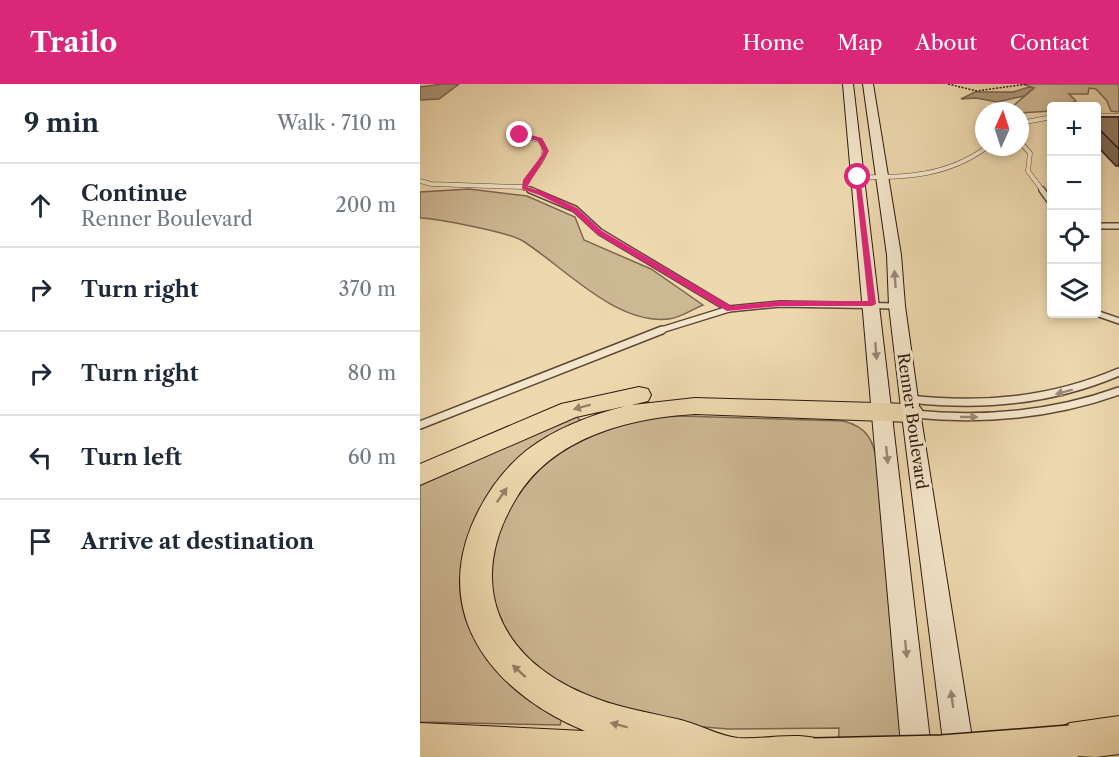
<!DOCTYPE html>
<meta charset="utf-8">
<style>
:root{--surface:#fff;--page:#f6f6f7;--text:#1f2937;--muted:#747a83;--line:#e0e1e3;--accent:#db2777}
body{margin:0;font-family:"Libre Caslon Text",serif;background:var(--page);color:var(--text)}
.controls{position:absolute;right:18px;top:18px;display:grid;overflow:hidden;border-radius:6px;box-shadow:0 3px 9px #0003}
.controls button{width:54px;height:54px;display:grid;place-items:center;padding:0;border:0;border-bottom:2px solid var(--line);background:var(--surface);color:var(--text);font:30px sans-serif}
.compass{position:absolute;left:555px;top:18px;width:54px;height:54px;border-radius:50%;background:var(--surface);box-shadow:0 3px 9px #0003;rotate:3deg}
.stop{position:absolute;width:18px;height:18px;margin:-14px;border:4px solid #db2777;border-radius:50%;background:#fff}
.stop.end{background:#db2777;border-color:#fff;box-shadow:0 2px 6px #0008}
.list{margin:0;padding:0;list-style:none}
h2{display:flex;justify-content:space-between;align-items:center;height:78px;margin:0;padding:0 24px;font-size:26px}
h2 small{font-size:20px;font-weight:400;color:var(--muted)}
.list li{display:grid;grid-template-columns:39px 1fr auto;gap:18px;align-items:center;box-sizing:border-box;height:84px;padding:0 24px;border-top:2px solid var(--line)}
.list b{display:block;font-size:22px;white-space:nowrap}
.list p{margin:0;font-size:20px;white-space:nowrap;color:var(--muted)}
.list em{font-size:20px;font-style:normal;color:var(--muted)}
.icon{flex:none;width:33px;height:33px;fill:none;stroke:currentColor;stroke-width:2;stroke-linecap:round;stroke-linejoin:round}
.map{position:relative;flex:none;width:699px;height:673px;overflow:hidden}
header{display:flex;align-items:center;gap:36px;box-sizing:border-box;height:84px;padding:0 30px;background:var(--accent);color:#fff}
header strong{font-size:28px}
nav{display:flex;gap:33px;margin-inline-start:auto;font-size:21px}
main{display:flex}
aside{flex:1;background:var(--surface)}
.map>svg:first-child{display:block}
</style>
<header>
<strong>Trailo</strong>
<nav><a>Home</a><a>Map</a><a>About</a><a>Contact</a></nav>
</header>
<main>
<aside>
<h2>9 min<small>Walk · 710 m</small></h2>
<ul class="list">
<li><svg class="icon" aria-label="ahead" viewBox="0 0 24 24"><path d="M12 20V5M6 11l6-6 6 6"/></svg><div><b>Continue</b><p>Renner Boulevard</p></div><em>200 m</em></li>
<li><svg class="icon" aria-label="right" viewBox="0 0 24 24"><path d="M7 20v-9h11M14 6l5 5-5 5"/></svg><div><b>Turn right</b></div><em>370 m</em></li>
<li><svg class="icon" aria-label="right" viewBox="0 0 24 24"><path d="M7 20v-9h11M14 6l5 5-5 5"/></svg><div><b>Turn right</b></div><em>80 m</em></li>
<li><svg class="icon" aria-label="left" viewBox="0 0 24 24"><path d="M17 20v-9H6M10 6l-5 5 5 5"/></svg><div><b>Turn left</b></div><em>60 m</em></li>
<li><svg class="icon" aria-label="arrive" viewBox="0 0 24 24"><path d="M6 21V4h12l-3 4 3 4H6"/></svg><div><b>Arrive at destination</b></div></li>
</ul>
</aside>
<div class="map">
<svg width="699" height="673" viewBox="0 0 699 673">
<rect width="100%" height="100%" fill="#eed9af"/>
<filter id="stains"><feTurbulence type="fractalNoise" baseFrequency=".00333" numOctaves="4"/><feColorMatrix values="0 0 0 0 .2 0 0 0 0 .09 0 0 0 0 .02 0 0 0 .5 -.17"/></filter>
<radialGradient id="worn" r=".72"><stop offset=".6" stop-color="#630" stop-opacity="0"/><stop offset="1" stop-color="#630" stop-opacity=".3"/></radialGradient>
<!-- green -->
<g fill="#cdb894" stroke="#7c6751" stroke-width="1.5">
<path d="M603 0H699V28L691 27 687 17 676 5 669 4 668 10H649L656 17 643 22H632L631 27 600 29 593 22 614 4Z"/>
<path d="M49 105 107 112 155 133 164 156 231 185 283 221C273 225 260 234 249 235 196 241 145 184 103 157 88 148 19 135 0 134V108Z"/>
<path d="M152 328 161 337 130 355 44 490 143 630 140 641 0 638V394Z"/>
<path d="M259 332 423 337C449 343 454 358 458 383L483 673H418L419 644 308 645 272 642 183 619 135 597 110 580 79 540 67 488 87 422 118 385 141 367 189 343 226 334Z"/>
</g>
<!-- water -->
<g fill="#ac9778" stroke="#79634e" stroke-width="1.5">
<path d="M23 0H39L19 15 0 16V3Z"/>
<path d="M609 3 614 4 604 12 577 18 556 14 541 15 555 8H593Z"/>
</g>
<g fill="none" stroke-linecap="round" stroke-linejoin="round">
<!-- service-far2 casing -->
<g stroke="#5c4736" stroke-width="5">
<g id="service-far2">
<path d="M676 32H699"/>
<path d="M600 39 632 33"/>
<path d="M100 51 119 56C136 72 108 87 104 104"/>
<path d="M600 58 610 69 608 87 623 107"/>
<path d="M438 93C485 94 528 92 567 63"/>
<path d="M0 97 11 100 101 103 115 107"/>
</g>
</g>
<!-- service-far1 casing -->
<g stroke="#5c4736" stroke-width="8">
<g id="service-far1">
<path d="M110 106 155 125 180 148 309 225"/>
<path d="M622 106 632 120"/>
<path d="M676 142H699"/>
<path d="M676 229 699 237"/>
<path d="M238 247 309 225 360 220 477 222"/>
</g>
</g>
<!-- service casing -->
<g stroke="#5c4736" stroke-width="10">
<g id="service">
<path d="M490 315C563 323 631 317 699 288"/>
<path d="M494 330C565 337 632 331 699 307"/>
<path d="M0 341 242 246"/>
</g>
</g>
<!-- secondary casing -->
<g stroke="#2c160e" stroke-width="2">
<g id="secondary">
<path d="M423 0H433L512 673H482Z"/>
<path d="M443 0H453L481 171 485 222 498 315 555 673H525L480 315 469 222 467 171Z"/>
</g>
</g>
<!-- motorway casing -->
<g stroke="#2c160e" stroke-width="2">
<g id="motorway">
<path d="M219 303 228 305 231 311 228 317 212 321 275 314 491 320 500 323 504 329 500 335 491 338 275 330C209 334 134 353 97 413 45 497 77 573 165 610 194 623 227 628 257 635 277 639 298 652 318 654 348 656 380 646 407 658L412 673H0V639L165 647C80 612 13 539 51 443 63 414 82 386 107 366 136 344 171 331 206 322L156 333 0 401V380L141 320Z"/>
<path d="M699 632V670L676 673 637 671 631 658 637 645 650 639Z"/>
</g>
</g>
<!-- path -->
<path stroke="#2c160e" stroke-width="1.5" stroke-dasharray="2 1.5" stroke-linecap="butt" d="M528 0 557 7 607 0"/>
<!-- service-far2 -->
<use href="#service-far2" stroke="#f4e6cb" stroke-width="4"/>
<!-- service-far1 -->
<use href="#service-far1" stroke="#f4e6cb" stroke-width="5"/>
<!-- service -->
<use href="#service" stroke="#f4e6cb" stroke-width="7"/>
<!-- secondary -->
<use href="#secondary" fill="#f4e6cb" fill-rule="evenodd"/>
<!-- motorway -->
<use href="#motorway" fill="#eed9af" fill-rule="evenodd"/>
<!-- motorway-bridge casing -->
<g stroke="#2c160e" stroke-width="36" stroke-linecap="butt">
<path id="motorway-bridge" d="M394 671 522 668 650 658"/>
</g>
<!-- motorway-bridge -->
<use href="#motorway-bridge" stroke="#eed9af" stroke-width="33"/>
</g>
<!-- wall -->
<path fill="#7d6a54" stroke="#2c160e" stroke-width="1.5" d="M676 33H699V82H696L676 61Z"/>
<!-- building -->
<path fill="#917b62" stroke="#2c160e" stroke-width="1.5" d="M676 33H699V65L676 42Z"/>
<!-- one-way arrows -->
<defs><path id="oneway-solid" d="M-6-.8H1V-3.2L6.5 0L1 3.2V.8H-6Z" transform="scale(1.5)"/></defs>
<g fill="#9a8876">
<use href="#oneway-solid" transform="translate(475 195) rotate(-94)"/>
<use href="#oneway-solid" transform="translate(456 267) rotate(85)"/>
<use href="#oneway-solid" transform="translate(644 308) rotate(165)"/>
<use href="#oneway-solid" transform="translate(549 333)"/>
<use href="#oneway-solid" transform="translate(467 371) rotate(84)"/>
<use href="#oneway-solid" transform="translate(486 565) rotate(84)"/>
<use href="#oneway-solid" transform="translate(532 615) rotate(-98)"/>
</g>
<g fill="#978167">
<use href="#oneway-solid" transform="translate(162 323) rotate(165)"/>
<use href="#oneway-solid" transform="translate(82 411) rotate(-55)"/>
<use href="#oneway-solid" transform="translate(99 587) rotate(-138)"/>
<use href="#oneway-solid" transform="translate(199 641) rotate(-165)"/>
</g>
<!-- route -->
<path fill="#db2777" d="M100 49 122 54 129 67 107 103 124 108 157 124 182 147 311 222 360 217H448L435 93 440 92 456 220 452 222H360L307 227 177 150 152 127 119 111 102 105 103 96 122 71 123 67 118 57 98 52Z"/>
<g text-anchor="middle" dominant-baseline="central" stroke-width="6" stroke-linejoin="round" paint-order="stroke">
<!-- street labels -->
<g font-size="16" fill="#2c160e" stroke="#f4e6cb">
<text transform="translate(493 337) rotate(82)">Renner Boulevard</text>
</g>
</g>
<rect width="100%" height="100%" filter="url(#stains)"/>
<rect width="100%" height="100%" fill="url(#worn)"/>
</svg>
<div class="controls">
<button>+</button>
<button>−</button>
<button><svg class="icon" aria-label="locate" viewBox="0 0 24 24"><circle cx="12" cy="12" r="6"/><path d="M12 2v4M12 18v4M2 12h4M18 12h4"/></svg></button>
<button><svg class="icon" aria-label="layers" viewBox="0 0 24 24"><path d="M12 4l9 5-9 5-9-5zM3 14l9 5 9-5"/></svg></button>
</div>
<svg class="compass" viewBox="-18 -18 36 36"><path d="M0-13l5 13h-10z" fill="#e53935"/><path d="M0 13l5-13h-10z" fill="#747a83"/></svg>
<div class="stop" style="left:438px;top:93px"></div>
<div class="stop end" style="left:100px;top:51px"></div>
</div>
</main>
